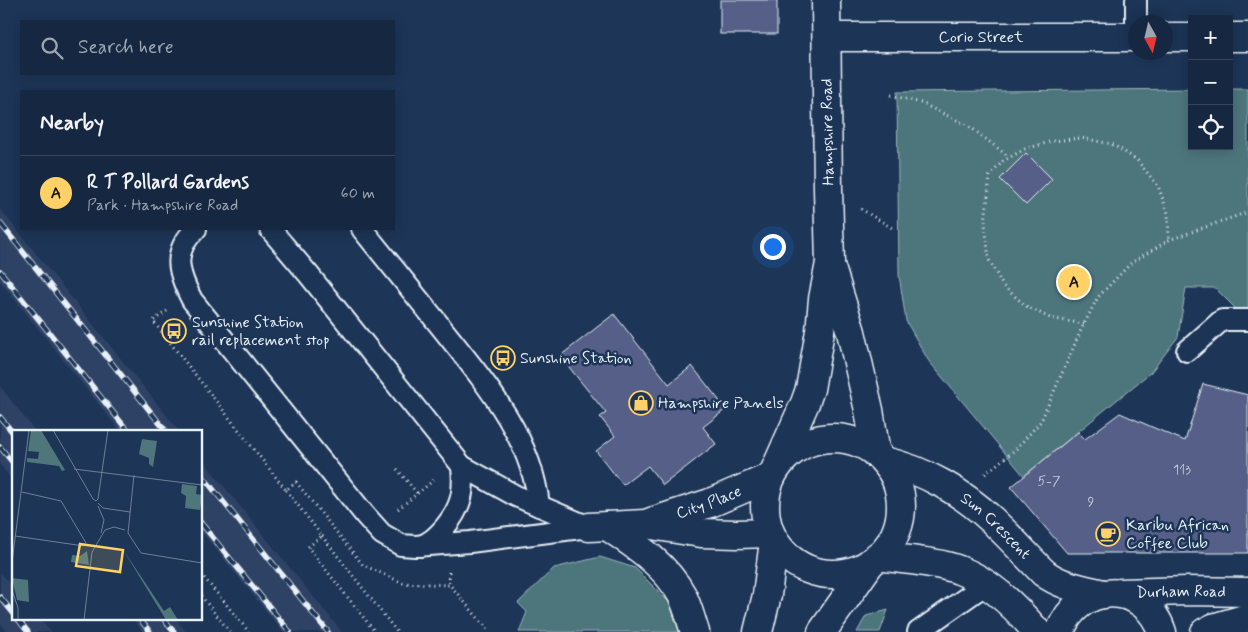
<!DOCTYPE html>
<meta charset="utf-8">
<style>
:root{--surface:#162841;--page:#23344c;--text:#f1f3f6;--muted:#9ea6b1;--line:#35445a;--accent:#ffd166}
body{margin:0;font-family:Mynerve,sans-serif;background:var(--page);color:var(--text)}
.controls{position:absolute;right:15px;top:15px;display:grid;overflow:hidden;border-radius:0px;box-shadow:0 2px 12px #0003}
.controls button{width:45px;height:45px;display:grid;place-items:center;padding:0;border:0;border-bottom:1px solid var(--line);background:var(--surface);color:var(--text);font:25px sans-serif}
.compass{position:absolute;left:1128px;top:15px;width:45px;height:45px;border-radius:50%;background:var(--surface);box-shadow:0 2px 12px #0003;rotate:172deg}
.you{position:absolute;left:772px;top:246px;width:18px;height:18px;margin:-12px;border:4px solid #fff;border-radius:50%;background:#1a73e8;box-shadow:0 0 0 8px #1a73e833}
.badge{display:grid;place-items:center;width:32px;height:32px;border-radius:50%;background:var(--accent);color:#111;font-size:16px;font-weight:700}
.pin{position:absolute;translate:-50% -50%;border:2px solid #fff;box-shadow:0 1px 5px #0006}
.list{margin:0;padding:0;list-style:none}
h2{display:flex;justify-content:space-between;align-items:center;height:65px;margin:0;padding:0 20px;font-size:21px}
h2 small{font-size:16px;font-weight:400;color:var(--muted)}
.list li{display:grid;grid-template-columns:32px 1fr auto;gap:15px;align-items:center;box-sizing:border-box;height:75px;padding:0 20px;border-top:1px solid var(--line)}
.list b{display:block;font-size:19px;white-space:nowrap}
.list p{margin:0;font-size:16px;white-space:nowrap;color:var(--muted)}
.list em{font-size:16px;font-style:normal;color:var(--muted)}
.icon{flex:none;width:28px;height:28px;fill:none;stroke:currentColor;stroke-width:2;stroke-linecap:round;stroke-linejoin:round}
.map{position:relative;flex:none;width:1248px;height:632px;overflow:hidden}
.search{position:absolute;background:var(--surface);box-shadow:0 2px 12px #0003;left:20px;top:20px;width:375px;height:55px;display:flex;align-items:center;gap:12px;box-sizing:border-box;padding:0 18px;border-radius:0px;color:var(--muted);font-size:19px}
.panel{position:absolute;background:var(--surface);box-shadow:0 2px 12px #0003;left:20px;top:90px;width:375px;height:140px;border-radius:0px}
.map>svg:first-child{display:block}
</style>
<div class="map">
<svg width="1248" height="632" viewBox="0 0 1248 632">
<rect width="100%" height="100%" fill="#1d3557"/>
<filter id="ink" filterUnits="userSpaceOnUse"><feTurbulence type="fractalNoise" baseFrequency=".02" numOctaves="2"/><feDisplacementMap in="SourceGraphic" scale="10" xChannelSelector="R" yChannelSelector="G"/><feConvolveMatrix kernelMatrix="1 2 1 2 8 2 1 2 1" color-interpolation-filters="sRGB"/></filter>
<g filter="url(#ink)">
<!-- built -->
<g fill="#2e4265">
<path d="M0 209 179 431H120L0 281Z"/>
<path d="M0 386 35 431H14V482L0 465Z"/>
<path d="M201 458 342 632H283L201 531Z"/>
<path d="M0 572 14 588V618H39L51 632H8L0 623Z"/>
<path d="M132 618H175L186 632H143Z"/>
</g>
<!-- green -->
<g fill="#4e767b" stroke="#9bb4ba">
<path d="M1192 89V146H1229V89H1248V313H1240L1215 288H1186L1178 337 1151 372 1024 476 928 360 906 321 899 275 897 92Z"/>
<path d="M600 557 635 568 670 603 679 632H519L527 612 518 603 554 568Z"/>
<path d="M888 610 880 632H857L866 616Z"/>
</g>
<!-- building -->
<g fill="#555f87" stroke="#e8f1f8">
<rect x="720" y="0" width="57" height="34"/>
<path d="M1026 153 1052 179 1026 205 1000 179Z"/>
<path d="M614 314 669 384 692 366 726 409 703 427 716 444 663 485 648 466 623 485 596 451 615 436 600 417 606 413 560 356Z"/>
<path d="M1203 384 1248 395V553H1067L1011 487 1078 432 1085 439 1120 413 1152 427 1185 441Z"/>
</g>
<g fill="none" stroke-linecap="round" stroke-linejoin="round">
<!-- lane casing -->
<g stroke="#e8f1f8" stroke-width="24">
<g id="lane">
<path d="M1136 0V22"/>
<path d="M196 229C171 252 178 273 192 300L365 515 382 534 401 545 415 546 470 542 589 527"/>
<path d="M270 229 309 275 462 466 516 496 589 527"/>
<path d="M362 229C389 262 415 295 441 327 483 380 532 436 539 506"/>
<path d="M1187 351 1222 320H1248"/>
<path d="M420 546C437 541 455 517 460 501 464 489 463 477 462 466"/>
<path d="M918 632 986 584"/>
</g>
</g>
<!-- street casing -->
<g stroke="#e8f1f8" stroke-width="31">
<g id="street">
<path id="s1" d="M827 37H1136"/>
<path d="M1166 37H1192"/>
<path d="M1229 37H1248"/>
<path id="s2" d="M651 522 710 503 771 477"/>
<path d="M589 527 645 524 701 533 737 534 770 533"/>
</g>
</g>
<!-- secondary casing -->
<g stroke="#e8f1f8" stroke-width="31">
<g id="secondary">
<path d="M830 265 851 332 869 410 876 454"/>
<circle cx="833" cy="506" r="68"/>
<path id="s3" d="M884 461C924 470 962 492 992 520 1010 537 1027 556 1044 573 1061 586 1083 589 1104 594"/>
<path d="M776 468 805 403 810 389 820 331 823 299 830 263 828 189 826 0"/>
<path d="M607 526C635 545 665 564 682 595 688 607 691 620 695 632"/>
<path d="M878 556C902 560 936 561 959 570 990 581 1016 607 1037 632"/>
<path id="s4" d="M1120 593 1187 591 1248 592"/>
<path d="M758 632 767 595 774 541"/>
<path d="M822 632 871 562"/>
<path d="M1060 632C1078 581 1145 580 1162 632"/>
<path d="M1205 632 1213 628 1248 618"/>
</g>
</g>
<!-- path -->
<g stroke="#e8f1f8" stroke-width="3" stroke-dasharray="1 4" stroke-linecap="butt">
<path d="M891 95 921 103 969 126 1009 157"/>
<path d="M861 209 892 228"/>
<path d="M167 311 153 321 286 490 296 482 363 565 403 583 450 585"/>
<path d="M1084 324 1050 318 1026 306 1003 286 989 260 985 223 990 176 1003 161 1025 149 1053 141 1081 138 1112 144 1137 160 1158 186 1168 213 1169 240"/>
<path d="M397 469 417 493"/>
<path d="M985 474 1017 448 1041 421 1081 330 1098 297 1131 263 1169 240 1248 212"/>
<path d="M286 490 322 536 308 547 375 632"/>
<path d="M398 509 434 480"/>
<path d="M322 536 397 632"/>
<path d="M449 572 450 585 490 632"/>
<path d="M201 574 249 632"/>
<path d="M201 596 230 632"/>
</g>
<!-- lane -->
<use href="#lane" stroke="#1d3557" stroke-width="20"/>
<!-- street -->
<use href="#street" stroke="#1d3557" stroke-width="28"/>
<!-- secondary -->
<use href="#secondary" stroke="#1d3557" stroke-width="28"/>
<!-- rail casing -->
<g stroke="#e8f1f8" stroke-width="5.5">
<g id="rail">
<path d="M0 223 166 431"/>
<path d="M0 271 128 431"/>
<path d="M0 417 14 434"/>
<path d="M0 447 14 464"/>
<path d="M201 474 328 632"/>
<path d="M201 523 290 632"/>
<path d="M0 597 14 614"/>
<path d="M17 618 28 632"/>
<path d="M139 618 150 632"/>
<path d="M163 618 174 632"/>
</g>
</g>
<!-- rail -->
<use href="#rail" stroke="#1d3557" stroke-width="4" stroke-dasharray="11" stroke-linecap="butt"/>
</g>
</g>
<!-- icons -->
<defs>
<g id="bus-ring" transform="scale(1.25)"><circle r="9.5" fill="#1d3557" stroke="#ffd166" stroke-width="1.5"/><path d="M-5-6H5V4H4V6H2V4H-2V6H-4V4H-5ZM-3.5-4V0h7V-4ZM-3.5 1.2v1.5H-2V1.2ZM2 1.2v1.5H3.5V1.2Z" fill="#ffd166"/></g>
<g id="shop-ring" transform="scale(1.25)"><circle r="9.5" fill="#1d3557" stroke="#ffd166" stroke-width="1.5"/><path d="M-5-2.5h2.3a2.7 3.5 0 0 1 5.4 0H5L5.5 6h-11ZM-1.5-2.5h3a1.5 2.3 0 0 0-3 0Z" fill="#ffd166"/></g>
<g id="cafe-ring" transform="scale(1.25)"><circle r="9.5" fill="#1d3557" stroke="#ffd166" stroke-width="1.5"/><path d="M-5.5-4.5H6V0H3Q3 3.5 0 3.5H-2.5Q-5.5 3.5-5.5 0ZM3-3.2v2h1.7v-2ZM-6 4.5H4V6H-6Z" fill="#ffd166"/></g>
</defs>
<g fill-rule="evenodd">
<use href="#bus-ring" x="174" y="331"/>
<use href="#bus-ring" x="503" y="358"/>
<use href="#shop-ring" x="641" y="403"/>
<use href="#cafe-ring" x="1108" y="534"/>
</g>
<g text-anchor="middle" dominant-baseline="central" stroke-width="5" stroke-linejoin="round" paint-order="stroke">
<!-- number labels -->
<g font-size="14" fill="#c3ccdc">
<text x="1182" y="470">113</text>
<text x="1049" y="481">5-7</text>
<text x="1091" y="502">9</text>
</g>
<!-- street labels -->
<g font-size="16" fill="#e8f1f8" stroke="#1d3557">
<text stroke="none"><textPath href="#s1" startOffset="154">Corio Street</textPath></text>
<text transform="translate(828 132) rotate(-91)">Hampshire Road</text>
<text stroke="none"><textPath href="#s2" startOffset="61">City Place</textPath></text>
<text stroke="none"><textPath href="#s3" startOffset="131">Sun Crescent</textPath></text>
<text stroke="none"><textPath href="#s4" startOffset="61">Durham Road</textPath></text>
</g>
<!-- poi labels -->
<g font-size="16" fill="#e8f1f8" stroke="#1d3557" text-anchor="start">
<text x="192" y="322">Sunshine Station<tspan x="192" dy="18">rail replacement stop</tspan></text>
<text x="520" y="358">Sunshine Station</text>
<text x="658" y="403">Hampshire Panels</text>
<text x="1126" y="525">Karibu African<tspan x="1126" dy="18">Coffee Club</tspan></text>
</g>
</g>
<!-- overview -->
<g transform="translate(12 430)">
<rect width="190" height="190" fill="#1d3557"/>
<path d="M19 0H29L53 40 50 41 47 36 15 32V28L26 29 27 22 16 21ZM130 9 145 11 141 37 137 34V28L127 24ZM170 54 185 56 184 64 190 65 188 80 173 78 174 66 169 63ZM110 118 152 181 158 177 166 190H154ZM75 121 77 135 59 132 60 125 68 126ZM0 148 16 150 17 172 5 170Z" fill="#4e767b"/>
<path fill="none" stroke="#6e8097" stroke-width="1" d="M41 0 81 69 84 71 86 69M62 39 190 55M10 62 49 71 74 113M86 69 96 0M86 73 91 78 118 82M86 76 92 90 89 103M116 103 122 45M116 103 129 123 190 133M3 106 72 116M80 122 93 100 102 97 113 100M0 132 17 0M0 160 6 178V190M72 190 80 122"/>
<path fill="#ffd166" fill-opacity="0.15" stroke="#ffd166" stroke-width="2.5" d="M68 114 111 120 108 142 64 136Z"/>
<rect width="190" height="190" fill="none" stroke="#e8f1f8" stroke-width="2.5"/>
</g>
</svg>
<div class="controls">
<button>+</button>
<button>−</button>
<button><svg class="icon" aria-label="locate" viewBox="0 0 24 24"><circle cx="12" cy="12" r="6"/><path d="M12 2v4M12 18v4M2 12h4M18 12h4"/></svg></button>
</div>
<svg class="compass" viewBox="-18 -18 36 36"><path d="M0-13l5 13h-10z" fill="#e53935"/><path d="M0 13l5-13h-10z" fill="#9ea6b1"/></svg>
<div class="you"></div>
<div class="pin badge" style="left:1074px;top:282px">A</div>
<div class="search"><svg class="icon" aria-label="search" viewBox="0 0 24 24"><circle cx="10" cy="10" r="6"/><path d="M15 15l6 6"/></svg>Search here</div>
<section class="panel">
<h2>Nearby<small></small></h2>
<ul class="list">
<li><span class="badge">A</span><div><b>R T Pollard Gardens</b><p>Park · Hampshire Road</p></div><em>60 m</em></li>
</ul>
</section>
</div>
